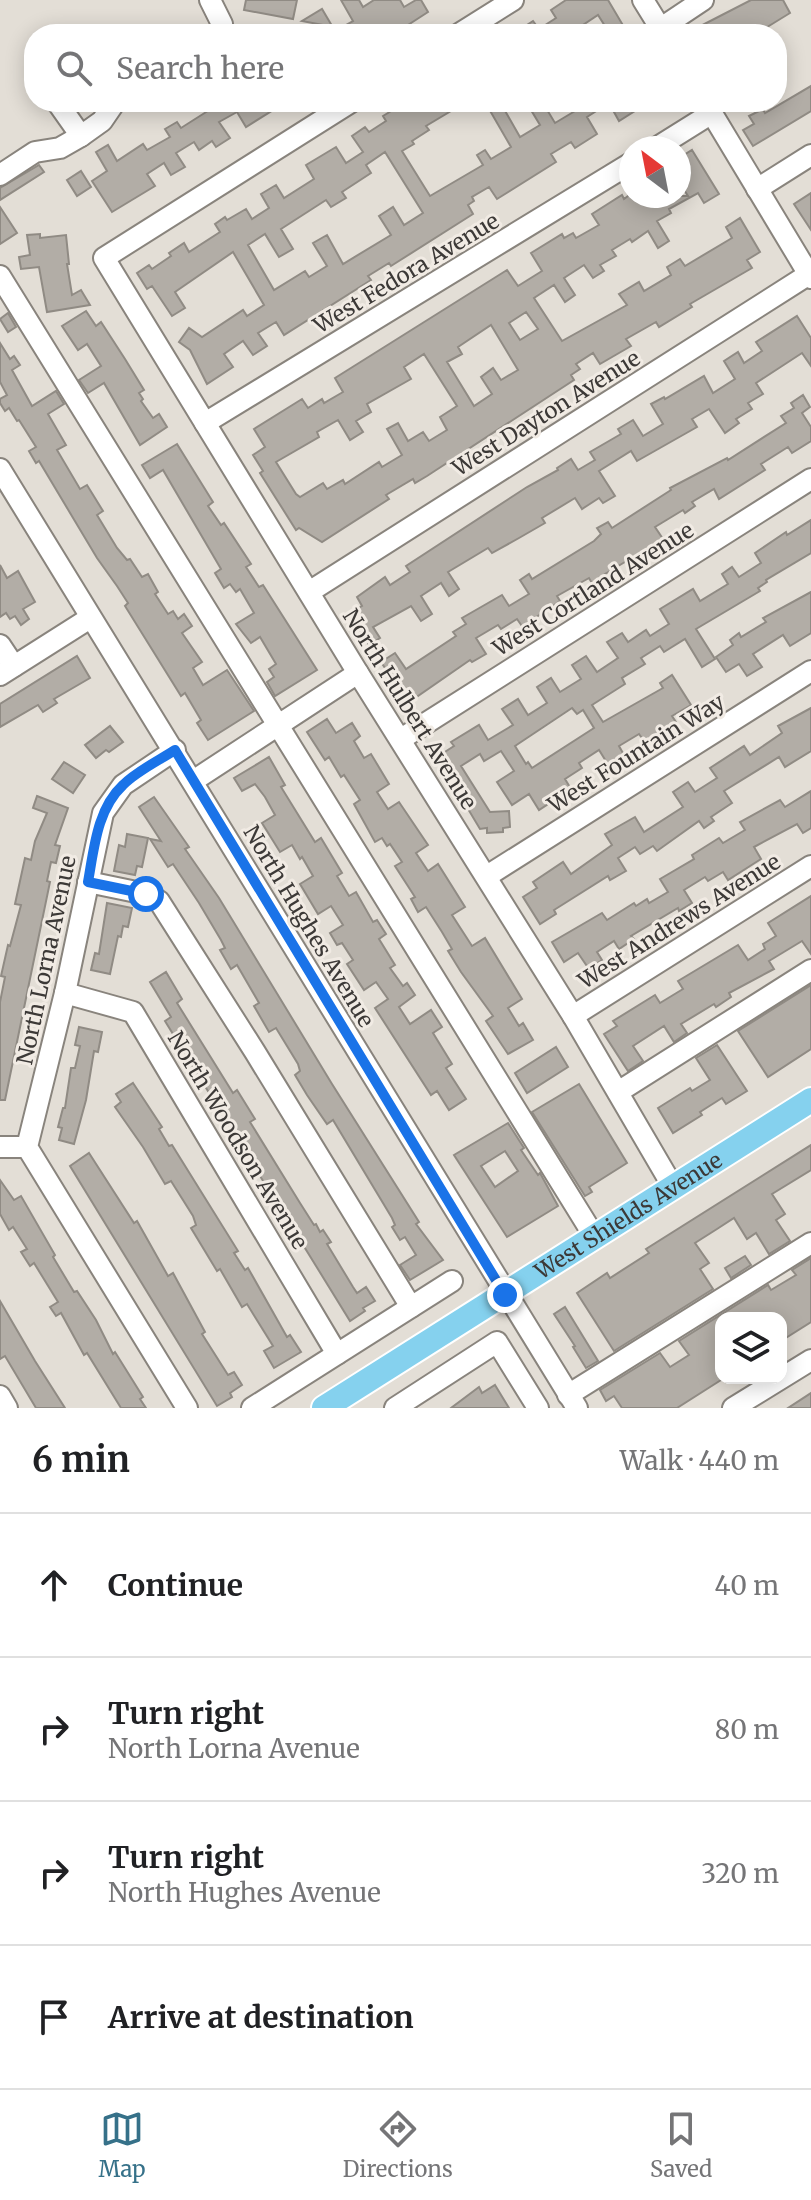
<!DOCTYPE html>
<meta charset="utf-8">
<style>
:root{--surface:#fff;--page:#f2f2f2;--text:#202124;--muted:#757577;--line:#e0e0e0;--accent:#367189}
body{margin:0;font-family:Merriweather,serif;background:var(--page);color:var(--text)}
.controls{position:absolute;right:24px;bottom:24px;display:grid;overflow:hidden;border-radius:16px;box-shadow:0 4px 20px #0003}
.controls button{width:72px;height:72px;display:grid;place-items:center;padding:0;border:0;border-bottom:2px solid var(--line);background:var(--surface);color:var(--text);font:40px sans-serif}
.compass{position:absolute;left:619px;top:136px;width:72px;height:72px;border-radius:50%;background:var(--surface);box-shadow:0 4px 20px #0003;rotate:328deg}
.stop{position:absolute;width:24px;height:24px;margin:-18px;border:6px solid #1a73e8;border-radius:50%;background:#fff}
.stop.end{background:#1a73e8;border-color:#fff;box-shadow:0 2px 8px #0008}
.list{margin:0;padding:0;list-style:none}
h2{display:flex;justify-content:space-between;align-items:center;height:104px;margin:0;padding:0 32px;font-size:34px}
h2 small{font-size:26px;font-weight:400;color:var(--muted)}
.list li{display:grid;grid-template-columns:52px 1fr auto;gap:24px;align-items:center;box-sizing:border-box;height:144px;padding:0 32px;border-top:2px solid var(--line)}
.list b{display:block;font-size:30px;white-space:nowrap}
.list p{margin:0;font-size:26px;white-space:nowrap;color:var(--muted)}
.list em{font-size:26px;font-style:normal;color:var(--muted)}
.icon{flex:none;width:44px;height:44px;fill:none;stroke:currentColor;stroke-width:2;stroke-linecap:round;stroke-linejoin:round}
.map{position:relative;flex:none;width:811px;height:1408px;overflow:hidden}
.search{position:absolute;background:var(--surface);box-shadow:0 4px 20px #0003;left:24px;right:24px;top:24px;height:88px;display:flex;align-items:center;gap:20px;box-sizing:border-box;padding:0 28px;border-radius:32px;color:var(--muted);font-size:30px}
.sheet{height:680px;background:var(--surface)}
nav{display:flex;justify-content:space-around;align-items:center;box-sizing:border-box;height:112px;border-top:2px solid var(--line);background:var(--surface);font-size:22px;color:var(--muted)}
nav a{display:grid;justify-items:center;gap:4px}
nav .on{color:var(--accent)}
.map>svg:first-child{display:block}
</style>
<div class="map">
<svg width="811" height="1408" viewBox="0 0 811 1408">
<rect width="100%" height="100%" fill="#e3ded6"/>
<!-- building -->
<g fill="#b2ada6" stroke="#908b84" stroke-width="2" fill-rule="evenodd">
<path d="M246 0H297L293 19 244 10Z"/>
<path d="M341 0H359L363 7 374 0H400L404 7 416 0H421L428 12 394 34H308L323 25 302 21 322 9 335 31 353 21Z"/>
<path d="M566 0H608L624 27 610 34 598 15 577 29 581 34H513L533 21 539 29 556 18 551 10Z"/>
<path d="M751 0H783L790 13 764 29 762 26 748 34H744L739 27 728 34H685Z"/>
<path d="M811 86V111L753 146 743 130 754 124 749 116 763 109 765 113Z"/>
<path d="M211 102H286L246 127 237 112 219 122 230 138 216 147 212 141 199 150 194 142 176 153 185 167 171 175 164 163 147 174 155 186 112 212 92 181 107 171 96 152 108 145 117 161 143 144 147 150 170 137 165 129 177 122 181 128 214 107Z"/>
<path d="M406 102H466L426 126 429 130 412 141 414 144 402 151 430 196 483 165 477 155 485 150 491 159 511 147 485 102H500L520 137 540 125 531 110 543 103 555 123 575 111 569 102H649L619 121 609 103 587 117 597 134 575 148 571 142 551 154 556 162 497 199 489 187 472 197 474 201 468 205 473 214 391 266 389 263 368 276 371 280 284 335 276 322 258 333 267 346 253 355 243 341 224 354 233 367 207 384 190 350 179 342 189 328 202 337 243 310 247 316 264 305 233 252 175 292 185 308 172 316 152 286 147 289 137 273 149 265 152 269 171 256 169 253 184 243 189 252 220 232 215 224 225 217 227 220 246 209 252 219 269 208 261 194 276 185 284 198 314 179 306 165 336 147 346 163 363 152 352 136 365 127 369 132 386 121 383 116ZM385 152 423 213 404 225 393 207 379 216 391 235 343 264 327 235 313 243 327 266 309 277 305 271 274 290 248 245 265 234 279 257 293 249 281 229 326 200 331 207 346 198 342 192 371 173 366 165Z"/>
<path d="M692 150 719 194 704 203 698 193 669 209 671 213 657 221 669 241 658 248 648 231 632 242 630 239 612 250 616 256 600 265 604 271 593 278 584 265 564 278 575 295 565 302 554 285 534 298 562 341 627 305 619 294 639 282 644 291 671 275 667 267 680 259 685 266 732 238 726 227 740 218 760 252 747 260 752 268 690 304 692 307 659 327 656 322 626 339 631 346 600 364 593 353 576 364 580 369 571 375 574 380 427 476 415 483 413 479 386 495 389 499 322 542 299 528 296 530 260 473 263 471 253 455 265 447 254 429 302 399 308 408 322 399 324 403 343 392 335 378 507 270 518 286 542 271 531 253 562 234 564 238 573 233 576 238 599 225 592 214 622 195 624 199 628 196H688L679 182V158ZM526 312 538 329 520 340 509 323ZM491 325 518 370 501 380 493 368 481 377 492 394 474 406 447 362 462 354 458 347ZM424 354 457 406 440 417 447 430 429 441 423 432 408 441 398 423 387 429 402 455 382 467 379 462 345 484 343 480 327 489 323 483 300 497 296 494 276 462 319 437 317 432 338 420 350 440 363 432 356 421 371 412 367 404 411 379 404 367Z"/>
<path d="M39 165 44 172 0 200V188Z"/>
<path d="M81 171 91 187 77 196 67 180Z"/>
<path d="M811 193V230L794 204Z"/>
<path d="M0 207 17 233 0 244Z"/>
<path d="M40 234V238L66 235 69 264H67L72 295 81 290 90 305 47 312 39 267 21 269 19 257 30 255 27 235Z"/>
<path d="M86 311 96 326 101 322 125 359 144 390 139 393 143 399 141 401 153 418 159 414 167 427 140 445 104 383 88 393 79 380 101 366 87 344 78 350 62 326Z"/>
<path d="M8 313 16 327 8 332 0 319Z"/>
<path d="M797 316 811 338V366L802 353 756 383 763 394 748 403 752 409 736 419 739 423 725 433 709 409 692 419 697 427 637 461 631 451 599 471 615 496 603 503 599 498 582 509 575 498 542 518 545 523 519 538 492 553 488 548 448 572 459 589 449 596 441 583 421 596 432 614 421 621 411 606 373 627 380 638 369 645 350 613 362 606 357 597 385 577 390 585 410 572 406 566 527 487 558 470 557 468 571 459 578 470 595 460 590 452 621 434 618 429 633 420 643 436 663 424 651 404 664 397 665 399 704 376 713 393 735 379 724 361 738 352 744 363 762 351 756 342Z"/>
<path d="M0 343 10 359 14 356 20 365 12 370 32 406 56 391 64 404 48 414 66 445 57 450 80 489 87 485 103 511 97 515 117 548 127 560 130 559 142 577 148 574 158 592 155 594 168 614 173 611 178 619 184 614 192 626 182 633 202 662 193 668 203 685 227 670 254 711 208 740 197 723 201 720 185 693 181 696 125 606 128 603 117 586 97 558 39 461 36 463 29 451 36 447 19 420 17 421 9 408 5 411 0 403V399L7 395 0 382Z"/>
<path d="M803 395 810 407 802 413 811 427V441L792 453 788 447 761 464 765 470 719 499 714 489 692 502 695 506 685 513 683 510 655 527 663 539 605 574 607 577 593 585 589 578 557 596 560 601 535 618 537 621 524 629 517 619 501 629 498 625 476 638 486 654 472 662 470 660 402 707 393 693 399 689 381 662 395 653 406 669 456 636 453 632 466 624 462 618 502 595 509 606 529 594 520 580 529 574 532 579 594 541 601 534 597 528 608 522 612 528 671 490 670 488 727 458 728 460 786 423 781 416 794 408 791 403Z"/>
<path d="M177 444 213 502 208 506 221 525 224 523 251 564 246 567 259 587 263 585 317 670 275 696 267 682 274 677 269 669 276 664 260 637 251 643 236 624 254 613 240 589 236 592 230 584 224 588 215 573 221 569 163 470 150 478 142 465Z"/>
<path d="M811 520V553L766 580 767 582 758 588 760 591 696 629 715 659 702 667 685 639 664 652 660 646 641 658 645 664 622 678 625 684 592 705 603 722 663 688 660 683 672 675 691 705 672 716 676 722 644 741 639 734 619 746 624 755 609 766 599 750 579 763 582 768 565 779 571 789 539 810 529 794 512 805 497 782 514 771 501 751 484 761 480 754 461 766 490 812 509 811 510 827 503 828V832L487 833V828L480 829 437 757 454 746 451 742 479 725 488 740 513 725 502 709 518 699 528 715 547 703 537 687 551 678 560 692 581 679 572 665 586 656 597 672 618 658 607 642 622 633 628 642 646 630 650 636 669 624 660 609 693 589 700 601 728 584 722 574 732 567 739 577 761 563 755 553 786 532 787 535ZM572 708 577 714 583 710 594 728 532 768 528 762 526 764 515 746Z"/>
<path d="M0 565 7 578 18 571 35 602 23 609 29 619 21 625 15 616 10 619 6 613 0 617Z"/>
<path d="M811 592V633L790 646 783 635 753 654 762 667 747 676 739 664 726 672 716 657 733 645 730 640 739 633 741 637 766 622 763 618Z"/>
<path d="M77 656 90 678 54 699 57 703 43 712 38 705 0 727V704Z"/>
<path d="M811 708V751L785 767 779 757 724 791 732 803 711 817 714 821 704 828 699 821 657 851 653 846 640 854 635 847 618 858 626 871 610 880 608 876 554 910 556 914 540 924 523 897 537 888 533 882 563 862 571 874 612 845 605 834 635 817 644 832 683 807 673 792 688 782 695 792 717 778 710 768 744 746 750 755 782 733 778 726Z"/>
<path d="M327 719 336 733 352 723 360 736 354 741 364 758 371 754 389 784 377 792 388 809 399 802 428 845 416 853 428 871 438 864 465 907 452 915 472 946 485 938 522 999 508 1008 519 1026 523 1023 533 1040 508 1054 486 1021 493 1016 461 972 448 951 452 949 442 932 426 907 418 912 411 899 415 897 395 866 402 862 390 844 387 846 382 838 375 842 354 804 360 800 344 775 341 777 329 757 325 760 307 732Z"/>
<path d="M110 726 123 742 109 752 106 750 96 758 85 745Z"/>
<path d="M269 757 285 785 281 787 315 842 321 838 342 873 337 876 349 896 356 892 373 922 377 920 386 934 379 939 395 965 390 968 403 986 407 983 415 995 399 1007 410 1024 431 1010 442 1027 433 1033 452 1064 446 1068 466 1099 449 1110 437 1091 431 1095 375 1008 388 999 376 982 364 990 347 964 353 960 342 943 337 945 330 933 343 925 331 906 318 914 300 884 313 876 302 857 300 859 292 845 280 852 262 823 275 815 265 797 255 784 242 791 234 778Z"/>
<path d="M64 762 85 775 73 793 52 779Z"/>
<path d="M811 791V828L803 833 797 824 754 847 761 859 728 880 723 872 708 881 705 877 684 890 692 903 679 911 678 908 631 936 634 939 619 949 614 941 597 952 602 960 589 969 578 953 564 962 552 942 602 913 607 920 634 903 636 906 647 899 649 903 668 892 660 879 694 859 692 855 719 838 723 843 745 830 740 822 780 800 785 807Z"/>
<path d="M37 796 68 808 55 845 60 846 56 863 51 862 47 881 50 882 5 1100H0V1002L5 977 1 976 8 945 10 946 21 905 15 904 25 858 31 860 35 841 47 813 33 808Z"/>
<path d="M154 797 189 847 185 849 219 898 332 1084 419 1222 416 1224 443 1260 410 1280 400 1265 416 1255 405 1237 400 1240 392 1227 395 1225 392 1218 333 1120 327 1124 307 1095 295 1075 300 1071 298 1064 276 1028 269 1032 254 1006 259 1003 237 965 231 969 220 950 225 948 221 940 199 903 173 864 168 867 150 839 161 841 139 807Z"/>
<path d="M127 834 148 838 142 867 137 866 135 875 114 871 119 845 125 847Z"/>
<path d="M811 896V954L802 941 769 961 774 969 729 993 731 997 716 1007 714 1004 681 1024 687 1033 674 1042 664 1026 633 1046 643 1061 628 1071 604 1034 617 1026 613 1021 655 995 660 1003 683 989 678 981 738 945 748 960 765 949 763 944 776 936 768 923Z"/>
<path d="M107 903 132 908 128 927 123 926 121 937 118 936 110 974 91 970 95 953 99 954Z"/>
<path d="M166 972 182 999 177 1003 233 1093 237 1090 255 1119 250 1122 300 1203 314 1225 316 1224 320 1232 323 1230 331 1242 327 1244 353 1287 357 1293 366 1287 375 1301 363 1308 365 1311 350 1321 279 1206 282 1204 272 1187 268 1189 165 1021 171 1017 150 982Z"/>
<path d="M811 985V1049L768 1077 738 1031Z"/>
<path d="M79 1027 102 1032 98 1052 94 1051 86 1100 74 1144 59 1140 62 1128 58 1127 63 1108H65L71 1068H75L80 1046 75 1045Z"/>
<path d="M717 1045 747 1091 726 1104 722 1098 700 1112 702 1115 673 1133 658 1108 690 1088 692 1091 710 1080 696 1058Z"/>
<path d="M556 1047 568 1067 527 1093 515 1073Z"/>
<path d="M133 1083 162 1127 159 1129 169 1146 172 1145 238 1251 234 1253 245 1270 248 1268 287 1337 290 1335 301 1352 274 1368 264 1351 273 1346 247 1304 242 1307 220 1269 217 1271 191 1228 196 1225 193 1216 171 1181 165 1184 143 1147 115 1107 121 1102 116 1094Z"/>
<path d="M579 1084 627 1163 589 1187 592 1192 585 1196 532 1112Z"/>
<path d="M508 1123 524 1148 521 1150 538 1175 540 1173 558 1206 507 1237 454 1155ZM505 1151 518 1171 495 1187 481 1166Z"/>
<path d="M811 1145V1170L772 1194 785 1214 776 1220 790 1241 769 1254 756 1233 747 1239 734 1218 717 1229 695 1243 709 1263 700 1269 713 1289 614 1351 577 1293 607 1273 610 1278 649 1253 646 1249Z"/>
<path d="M89 1153 134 1223 137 1221 168 1276 173 1273 205 1332 202 1334 228 1375 234 1372 242 1385 230 1393 232 1397 217 1406 70 1166Z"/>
<path d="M0 1180 14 1200 21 1196 55 1255 53 1257 74 1292 77 1291 96 1320 113 1354 115 1352 143 1397 140 1399 146 1408H121L87 1353 84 1355 61 1313 56 1316 50 1307 58 1302 34 1263 30 1266 21 1252 27 1249 13 1227 9 1230 0 1214Z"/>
<path d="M745 1256 751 1265 731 1278 725 1268Z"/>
<path d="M811 1258V1322L781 1341V1318H721V1328L717 1331 721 1338V1380L677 1408H622L614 1396 606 1401 600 1390 660 1353 670 1367 689 1355 679 1341 768 1285 771 1290 796 1275 792 1270Z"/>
<path d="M0 1301 35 1361 65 1408H36L5 1356 0 1359Z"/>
<path d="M565 1307 598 1361 586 1368 573 1347 575 1346 554 1314Z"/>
<path d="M495 1385 509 1408H451L479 1387 482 1393Z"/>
<path d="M811 1393V1408H788Z"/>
</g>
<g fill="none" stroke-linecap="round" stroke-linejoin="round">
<!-- minor casing -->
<g stroke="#89847d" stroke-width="24">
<g id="minor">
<path d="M210 0 222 24 217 34"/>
<path d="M643 0 664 34"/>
<path d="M661 28 703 0"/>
<path d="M459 34 513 0"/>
<path d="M57 102 81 136"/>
<path d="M351 102 104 258 358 673 573 1016 673 1187"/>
<path d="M705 102 811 278"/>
<path d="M656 148 712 113"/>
<path d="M0 175 35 152 60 148 81 136 102 121 115 102"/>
<path d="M757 189 811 155"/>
<path d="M0 276 594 1236"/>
<path d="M205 423 631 163"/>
<path d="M0 469 577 1408"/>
<path d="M309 592 811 273"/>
<path d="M0 645 14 666"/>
<path d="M0 675 90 618"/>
<path d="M401 739 811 479"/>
<path d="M175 750 123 785 103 813 65 993 27 1147 187 1408"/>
<path d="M193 781 358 673"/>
<path d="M487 876 811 671"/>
<path d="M88 882 146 894 159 901 255 1052 411 1307"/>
<path d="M65 993 133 1012 337 1354"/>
<path d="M573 1016 811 866"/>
<path d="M618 1092 811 970"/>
<path d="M0 1147H27"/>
<path d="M568 1395 811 1243"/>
<path d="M0 1396 7 1408"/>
<path d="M252 1408 452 1281"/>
<path d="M395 1408 497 1342 538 1408"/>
<path d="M733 1408 811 1360"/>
</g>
</g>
<!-- major casing -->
<g stroke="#fff" stroke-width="28">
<g id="major">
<path id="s1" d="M324 1408 811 1100"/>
</g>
</g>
<!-- minor -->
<use href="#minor" stroke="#fff" stroke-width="20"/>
<!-- major -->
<use href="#major" stroke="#85d1ee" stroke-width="24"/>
</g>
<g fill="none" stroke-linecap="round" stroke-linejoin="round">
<!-- route -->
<path stroke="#1a73e8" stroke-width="10" d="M146 894 88 882C94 849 97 809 123 785 137 771 158 761 175 750L505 1295"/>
</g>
<g text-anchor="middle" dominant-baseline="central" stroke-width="6" stroke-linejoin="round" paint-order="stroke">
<!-- street labels -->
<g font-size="22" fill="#3c3937" stroke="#f1ebe4">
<text transform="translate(406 273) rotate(-31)">West Fedora Avenue</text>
<text transform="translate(546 413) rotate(-32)">West Dayton Avenue</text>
<text transform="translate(593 589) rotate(-32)">West Cortland Avenue</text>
<text transform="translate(410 709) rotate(58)">North Hulbert Avenue</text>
<text transform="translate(636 753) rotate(-32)">West Fountain Way</text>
<text transform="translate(679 921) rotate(-32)">West Andrews Avenue</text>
<text transform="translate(309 926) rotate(59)">North Hughes Avenue</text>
<text transform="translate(46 960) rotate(-78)">North Lorna Avenue</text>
<text transform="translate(238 1140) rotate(59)">North Woodson Avenue</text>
<text stroke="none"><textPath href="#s1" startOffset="360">West Shields Avenue</textPath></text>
</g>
</g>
</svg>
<div class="controls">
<button><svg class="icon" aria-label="layers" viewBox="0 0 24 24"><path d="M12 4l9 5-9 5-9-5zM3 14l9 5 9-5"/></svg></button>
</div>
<svg class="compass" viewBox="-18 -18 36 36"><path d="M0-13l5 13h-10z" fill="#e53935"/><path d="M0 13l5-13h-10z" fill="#757577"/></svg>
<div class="stop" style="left:146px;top:894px"></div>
<div class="stop end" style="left:505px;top:1295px"></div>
<div class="search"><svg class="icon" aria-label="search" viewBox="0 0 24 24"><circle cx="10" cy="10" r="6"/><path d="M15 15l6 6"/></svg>Search here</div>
</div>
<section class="sheet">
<h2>6 min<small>Walk · 440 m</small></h2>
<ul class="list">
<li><svg class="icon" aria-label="ahead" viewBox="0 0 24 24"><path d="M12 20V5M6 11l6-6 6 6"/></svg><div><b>Continue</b></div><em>40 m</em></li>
<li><svg class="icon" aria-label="right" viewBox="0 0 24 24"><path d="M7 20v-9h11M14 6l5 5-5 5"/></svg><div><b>Turn right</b><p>North Lorna Avenue</p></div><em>80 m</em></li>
<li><svg class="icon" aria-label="right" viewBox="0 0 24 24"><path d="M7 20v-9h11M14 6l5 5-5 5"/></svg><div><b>Turn right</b><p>North Hughes Avenue</p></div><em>320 m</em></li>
<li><svg class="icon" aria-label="arrive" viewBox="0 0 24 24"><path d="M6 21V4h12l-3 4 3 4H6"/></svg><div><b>Arrive at destination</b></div></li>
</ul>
</section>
<nav>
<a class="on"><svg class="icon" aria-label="map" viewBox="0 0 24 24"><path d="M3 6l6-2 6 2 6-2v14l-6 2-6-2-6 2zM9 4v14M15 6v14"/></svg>Map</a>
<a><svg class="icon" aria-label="directions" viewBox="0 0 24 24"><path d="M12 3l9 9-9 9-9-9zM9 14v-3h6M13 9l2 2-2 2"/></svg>Directions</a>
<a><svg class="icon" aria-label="saved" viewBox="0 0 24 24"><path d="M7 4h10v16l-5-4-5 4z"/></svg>Saved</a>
</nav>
